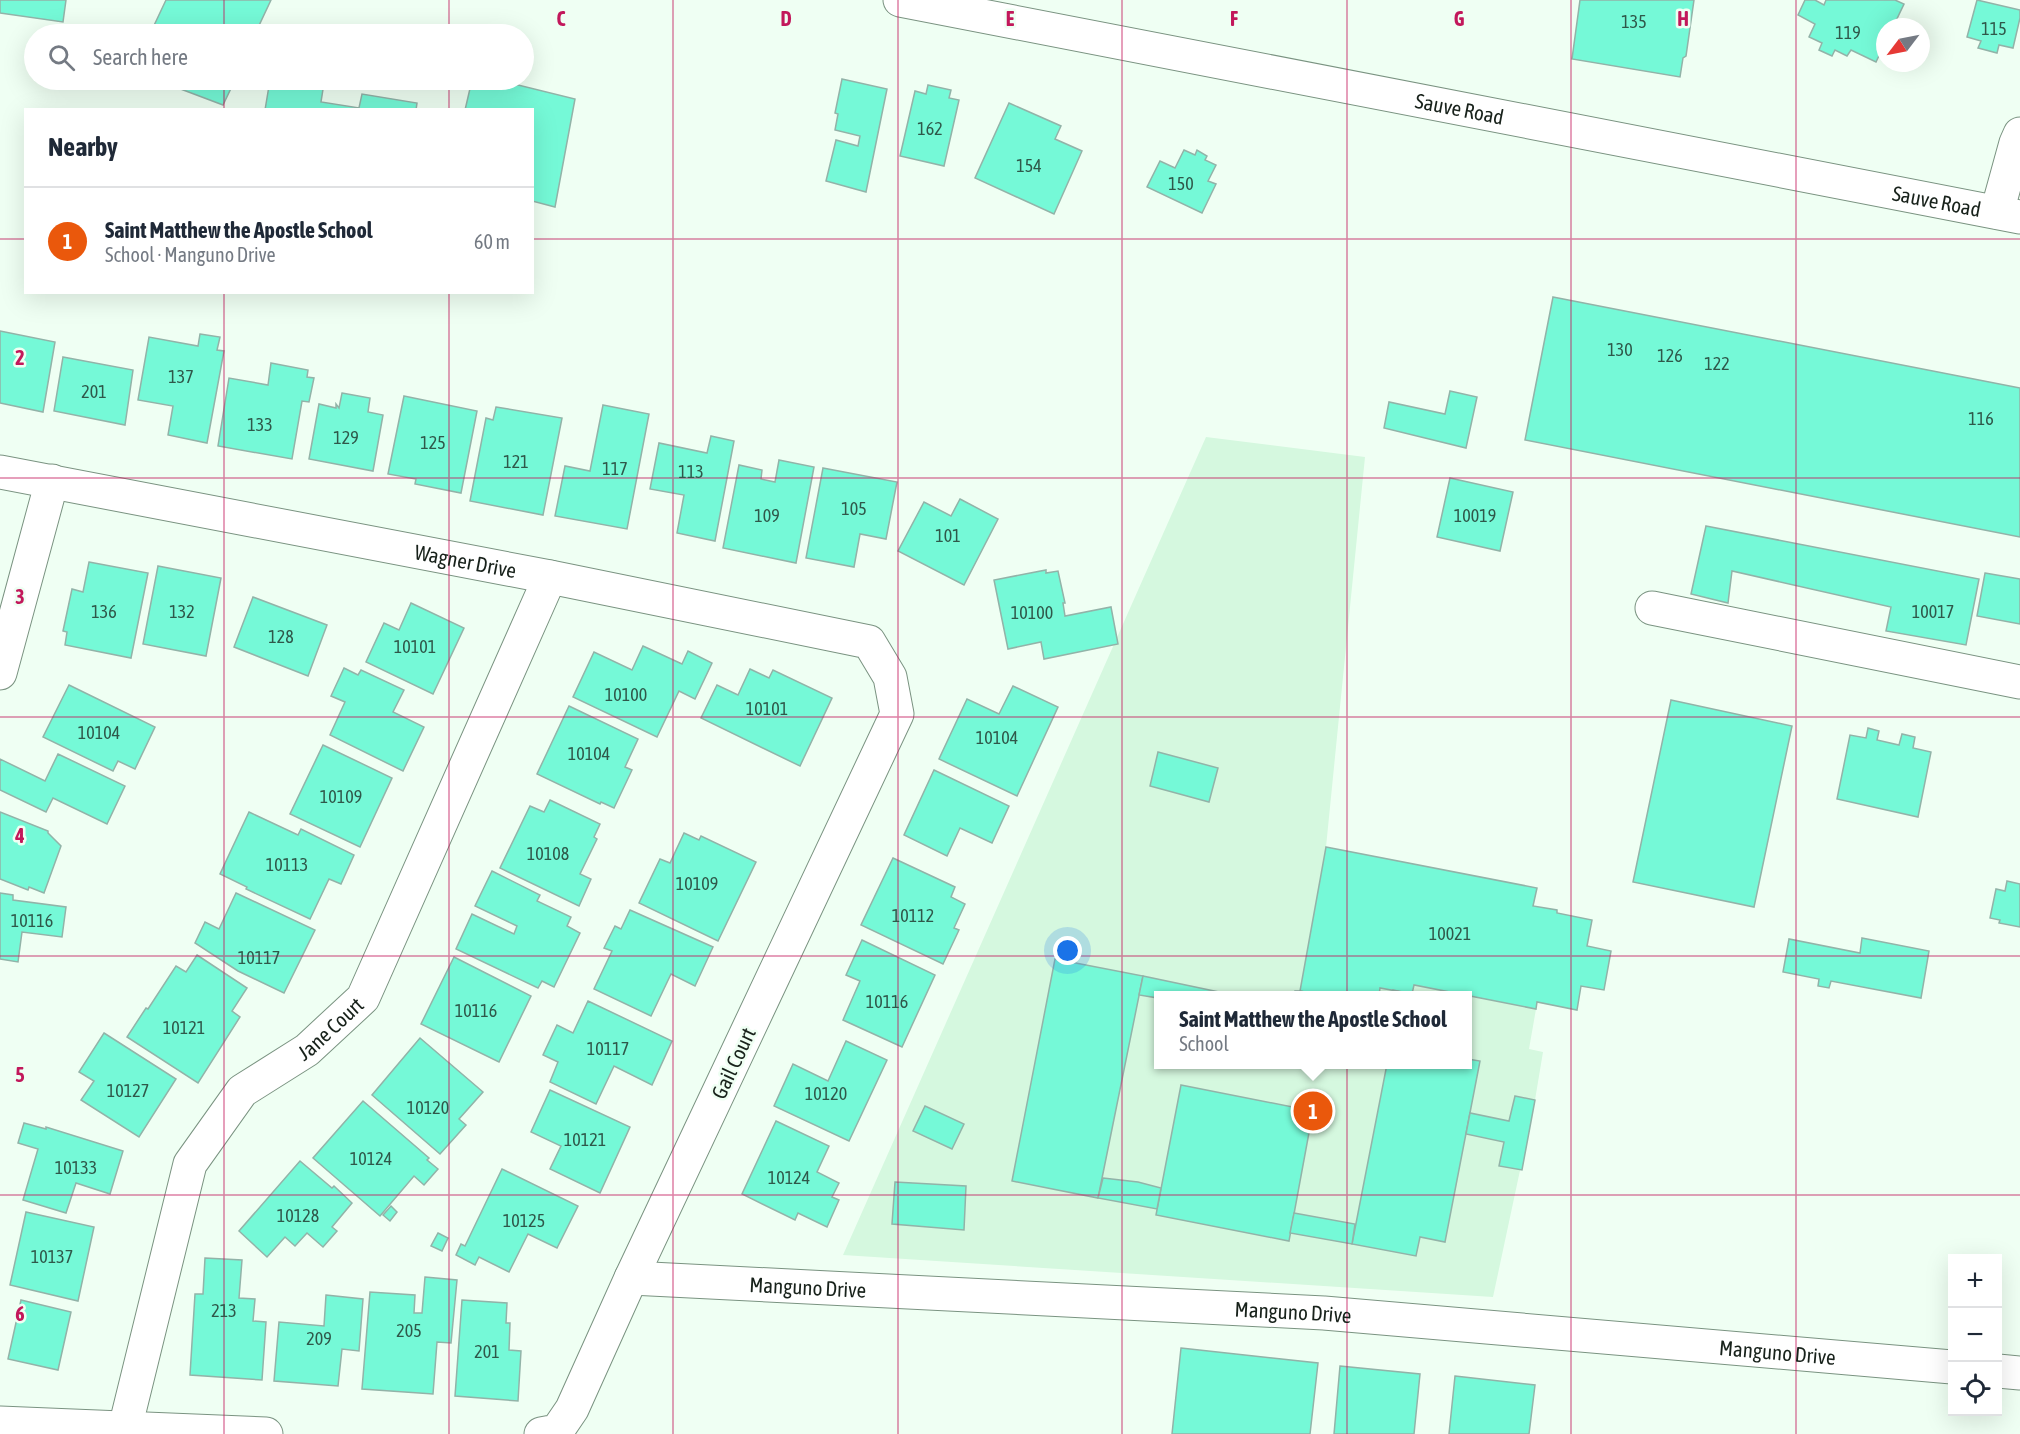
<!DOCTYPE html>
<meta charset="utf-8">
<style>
:root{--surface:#fff;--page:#f6f6f7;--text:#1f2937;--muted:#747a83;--line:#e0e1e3;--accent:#ea580c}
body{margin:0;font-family:"Asap Condensed",sans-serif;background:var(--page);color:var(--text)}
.controls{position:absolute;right:18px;bottom:18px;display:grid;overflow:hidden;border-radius:0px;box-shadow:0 6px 24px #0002}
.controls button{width:54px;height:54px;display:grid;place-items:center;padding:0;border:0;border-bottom:2px solid var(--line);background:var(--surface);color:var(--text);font:30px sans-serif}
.compass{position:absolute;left:1876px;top:18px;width:54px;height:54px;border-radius:50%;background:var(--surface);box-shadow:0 6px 24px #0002;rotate:238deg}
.you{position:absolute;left:1068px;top:951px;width:21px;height:21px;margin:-15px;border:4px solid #fff;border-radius:50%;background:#1a73e8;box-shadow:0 0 0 9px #1a73e833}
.badge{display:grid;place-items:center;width:39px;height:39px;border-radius:50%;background:var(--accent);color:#fff;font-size:20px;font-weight:700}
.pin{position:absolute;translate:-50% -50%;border:3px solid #fff;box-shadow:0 2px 6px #0006}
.popup{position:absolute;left:1154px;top:991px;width:318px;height:78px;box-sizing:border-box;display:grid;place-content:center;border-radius:0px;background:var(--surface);filter:drop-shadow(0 2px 4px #0005);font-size:20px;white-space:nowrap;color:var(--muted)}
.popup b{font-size:22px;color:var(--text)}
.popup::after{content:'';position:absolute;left:50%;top:100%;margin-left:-12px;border:12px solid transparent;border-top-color:var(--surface)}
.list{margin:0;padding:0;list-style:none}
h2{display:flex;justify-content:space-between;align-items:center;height:78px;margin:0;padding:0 24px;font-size:26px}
h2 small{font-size:20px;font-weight:400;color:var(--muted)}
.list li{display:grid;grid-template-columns:39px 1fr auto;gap:18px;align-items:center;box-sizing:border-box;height:108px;padding:0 24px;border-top:2px solid var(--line)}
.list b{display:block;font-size:22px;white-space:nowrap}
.list p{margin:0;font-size:20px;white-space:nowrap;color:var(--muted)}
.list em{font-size:20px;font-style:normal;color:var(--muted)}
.icon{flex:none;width:33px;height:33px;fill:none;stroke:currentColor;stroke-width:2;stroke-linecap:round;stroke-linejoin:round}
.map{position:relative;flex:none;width:2020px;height:1434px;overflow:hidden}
.search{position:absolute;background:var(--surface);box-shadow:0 6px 24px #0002;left:24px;top:24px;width:510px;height:66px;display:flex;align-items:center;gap:15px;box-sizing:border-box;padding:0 21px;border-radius:33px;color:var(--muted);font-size:22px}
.panel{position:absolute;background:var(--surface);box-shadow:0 6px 24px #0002;left:24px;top:108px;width:510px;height:186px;border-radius:0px}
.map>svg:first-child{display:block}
</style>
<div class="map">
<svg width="2020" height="1434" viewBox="0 0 2020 1434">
<rect width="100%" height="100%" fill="#effff3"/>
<!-- built -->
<g fill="#d5f8df">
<path d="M1206 437 1365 457 1326 847 1300 991 1324 995 1158 996V1064H1468V996L1536 1009 1529 1049 1543 1052 1535 1100 1493 1297 843 1255Z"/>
<path d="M1414 985 1466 995 1379 996 1380 988 1412 994Z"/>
</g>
<!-- building -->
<g fill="#75f9d7" stroke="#92b3a8" stroke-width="1.5">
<path d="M0 0H66L63 22 0 13Z"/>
<path d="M166 0H271L255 34H150Z"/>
<path d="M1580 0H1694L1686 56 1683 58 1680 77 1572 59Z"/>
<path d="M1805 0H1815L1824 5 1826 0H1895L1904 4 1893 27H1885V43L1876 62 1851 50 1847 56 1835 50 1832 56 1819 50 1822 43 1809 37 1815 24 1798 15Z"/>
<path d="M1977 0 2020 10V18L2013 48 1999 45 1997 53 1978 48 1981 41 1967 37Z"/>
<path d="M842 79 887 89 866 192 826 181 836 140 858 146 860 136 835 130 838 114 835 113Z"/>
<path d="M162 80H235L223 105 178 88Z"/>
<path d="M270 80H304L324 83 321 102 359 108 362 94 417 103 416 110H265Z"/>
<path d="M472 80H498L575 99 555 207 532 201V110H465Z"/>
<path d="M928 85 951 90 949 98 959 100 944 166 900 156 915 91 926 94Z"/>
<path d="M1009 103 1061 126 1055 139 1082 151 1054 214 975 178Z"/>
<path d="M1184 150 1195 155 1197 150 1207 156 1205 160 1216 165 1208 181 1216 184 1202 213 1147 187 1160 161 1175 168Z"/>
<path d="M1553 297 2020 388V537L1525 440Z"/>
<path d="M0 331 55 342 43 412 0 403Z"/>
<path d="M200 334 220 337 217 350 224 351 207 443 168 435 173 406 138 400 149 337 198 346Z"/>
<path d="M63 357 133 370 125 425 54 411Z"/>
<path d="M271 363 308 370 307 377 314 378 309 402 302 401 292 459 218 446 229 378 268 385Z"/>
<path d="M1450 391 1477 397 1466 448 1384 428 1389 402 1445 414Z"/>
<path d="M342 393 370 398 368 412 383 415 373 471 309 459 319 404 336 408V404L339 408Z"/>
<path d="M404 396 477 411 461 493 415 484 416 479 388 474Z"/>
<path d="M603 405 649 414 627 529 555 516 565 466 590 471Z"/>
<path d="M496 407 562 418 543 515 470 501 486 418 493 420Z"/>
<path d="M711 436 734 441 715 541 677 533 684 495 650 489 659 443 707 453Z"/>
<path d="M779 460 814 467 796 563 723 548 739 465 762 470 761 479 775 482Z"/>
<path d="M823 468 897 482 886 539 860 534 854 567 806 558Z"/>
<path d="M1450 478 1513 492 1500 551 1437 537Z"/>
<path d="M960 499 998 519 964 585 898 551 924 502 951 516Z"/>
<path d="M1706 526 1979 579 1966 645 1886 631 1891 607 1732 571 1728 603 1691 594Z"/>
<path d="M89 562 148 573 131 658 65 645 67 632 63 631 72 589 83 592Z"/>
<path d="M158 566 221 578 206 656 143 644Z"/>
<path d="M1046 570V573L1058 571 1065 603H1063L1065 616 1111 607 1118 644 1044 659 1041 642 1008 649 994 580Z"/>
<path d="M1985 573 2020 579V624L1977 616Z"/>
<path d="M253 597 327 625 308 676 234 647Z"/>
<path d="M411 603 464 628 433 694 366 662 384 623 399 630Z"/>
<path d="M643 646 682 664 688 651 712 663 695 699 679 691 657 737 573 697 594 652 632 670Z"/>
<path d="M344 668 358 675 361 670 404 690 393 712 424 727 403 771 330 735 345 702 331 696Z"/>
<path d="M750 669 769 678 773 670 832 698 800 766 701 718 717 685 738 695Z"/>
<path d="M69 685 155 727 135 769 118 761 113 771 43 737Z"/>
<path d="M1013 686 1058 707 1017 796 939 759 967 699 999 714Z"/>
<path d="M1671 700 1792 726 1754 907 1633 882Z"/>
<path d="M569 706 638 739 625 767 632 770 614 808 601 802 600 804 537 774Z"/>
<path d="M1868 728 1879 731 1877 740 1899 745 1902 734 1915 737 1913 748 1931 752 1918 817 1837 799 1850 735 1866 738Z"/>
<path d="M323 745 392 778 360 847 290 814Z"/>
<path d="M1158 752 1218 768 1209 802 1150 786Z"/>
<path d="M58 754 125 786 107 824 53 798 46 812 0 790V759L45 781Z"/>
<path d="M934 770 1009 806 992 843 960 828 947 856 904 835Z"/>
<path d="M550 800 600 824 594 837 597 839 580 874 591 879 579 906 500 868 530 806 544 812Z"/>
<path d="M0 812 48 831V833L61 846 44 893 29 887 28 890 0 879Z"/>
<path d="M249 812 298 835 301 829 354 855 341 884 329 879 310 919 246 889 247 887 220 874Z"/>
<path d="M684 833 699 840 701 836 756 862 718 941 639 903 660 859 670 863Z"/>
<path d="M1326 847 1537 888 1533 906 1557 910V913L1592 920 1587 946 1611 951 1604 990 1581 986 1577 1010 1537 1002 1536 1009 1414 985 1412 994 1380 988 1379 996H1324L1300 991Z"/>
<path d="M893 858 955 887 951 897 965 904 954 928 959 930 943 964 861 925Z"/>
<path d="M492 871 540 895 537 901 571 917 567 926 580 933 554 987 542 981 538 988 456 949 472 914 514 934 517 926 475 906Z"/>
<path d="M2007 881 2020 884V927L1999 923 2000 920 1990 918 1996 889 2005 891Z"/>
<path d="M0 893 13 895V900L66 907 62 937 22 932 18 962 0 959Z"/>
<path d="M236 893 315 930 284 993 238 971 195 943 205 922 219 929Z"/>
<path d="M630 910 713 947 695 986 671 974 651 1016 594 989 612 951 604 948 615 926 621 929Z"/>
<path d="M1862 938 1929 951 1921 998 1831 981 1829 988 1818 986 1819 979 1783 972 1789 939 1860 953Z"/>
<path d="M862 940 935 975 902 1047 843 1020 860 981 846 975Z"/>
<path d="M197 955 247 988 232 1011 240 1017 198 1083 127 1037 146 1008 148 1009 176 966 186 972Z"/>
<path d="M454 957 531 996 499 1062 421 1024Z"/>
<path d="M1055 959 1143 976 1098 1198 1012 1181Z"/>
<path d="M1143 976 1238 996H1158V998L1139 995Z"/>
<path d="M1393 990 1408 993 1407 996H1392Z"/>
<path d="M1295 991H1300L1324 996H1295Z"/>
<path d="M588 1001 672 1041 652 1085 614 1066 596 1104 550 1082 558 1062 543 1055 557 1025 573 1033Z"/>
<path d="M104 1033 176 1079 139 1137 81 1100 94 1081 79 1072Z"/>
<path d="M420 1038 483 1092 459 1119 466 1125 440 1154 372 1095Z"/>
<path d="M846 1041 887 1060 849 1141 774 1106 793 1064 828 1081Z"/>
<path d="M1468 1059 1480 1061 1445 1242 1420 1237 1416 1256 1352 1244 1387 1064H1468Z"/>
<path d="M1181 1085 1313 1111 1289 1241 1156 1215Z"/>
<path d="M550 1090 630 1127 600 1193 550 1169 561 1146 531 1132Z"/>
<path d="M1515 1096 1535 1100 1522 1170 1499 1166 1504 1142 1466 1134 1470 1113 1509 1121Z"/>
<path d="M363 1101 429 1158 427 1160 438 1169 424 1185 414 1176 380 1216 313 1158Z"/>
<path d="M925 1106 964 1124 952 1149 913 1131Z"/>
<path d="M776 1121 829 1146 817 1172 839 1183 832 1197 839 1200 827 1227 798 1213 795 1220 742 1194Z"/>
<path d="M24 1123 46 1129V1127L123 1151 110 1194 76 1183 66 1213 23 1200 38 1149 18 1143Z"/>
<path d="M300 1161 332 1188 334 1186 352 1203 332 1227 337 1231 323 1247 307 1233 295 1246 285 1237 267 1257 239 1231Z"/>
<path d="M502 1169 578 1206 557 1248 528 1234 509 1272 479 1257 475 1265 456 1255 461 1244 465 1246Z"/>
<path d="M1103 1178 1138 1182 1161 1188 1157 1209 1098 1198Z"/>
<path d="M895 1182 966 1186 964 1230 892 1224Z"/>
<path d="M391 1206 397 1212 390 1221 383 1215Z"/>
<path d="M26 1212 94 1227 78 1301 10 1285Z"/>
<path d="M1294 1213 1355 1224 1352 1244 1290 1233Z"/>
<path d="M438 1233 448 1238 442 1251 431 1246Z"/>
<path d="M205 1258 242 1260 239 1298 255 1299 253 1321 266 1322 262 1380 190 1375 195 1294H203Z"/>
<path d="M425 1277 457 1280 451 1343 437 1342 433 1394 362 1389 370 1292 415 1295 414 1313H422Z"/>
<path d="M326 1295 363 1299 359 1351 342 1349 338 1386 274 1381 279 1322 324 1326Z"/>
<path d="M21 1300 71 1312 58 1370 8 1359Z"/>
<path d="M462 1300 507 1303 506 1323H510L509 1350 521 1351 518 1401 455 1396Z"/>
<path d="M1181 1348 1318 1363 1310 1434H1172Z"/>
<path d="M1340 1366 1420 1374 1414 1434H1334Z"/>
<path d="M1455 1376 1535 1385 1529 1434H1449Z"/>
</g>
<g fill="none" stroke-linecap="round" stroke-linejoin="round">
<!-- minor casing -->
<g stroke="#7a9381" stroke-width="35">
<g id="minor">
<path d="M1997 212 2016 143 2020 134"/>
<path id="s1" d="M0 472 550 577 869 642 890 677 897 714 631 1278 572 1409 557 1431 541 1434"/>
<path d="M1652 608 2020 682"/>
<path d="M0 673 52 481"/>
<path id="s2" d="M631 1278 1324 1313 1952 1367"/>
<path d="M1998 1371 2020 1373"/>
<path d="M0 1423 266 1434"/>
<path id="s3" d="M125 1428 190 1164 242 1091 307 1050 363 998 550 577"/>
</g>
</g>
<!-- tertiary casing -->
<g stroke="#7a9381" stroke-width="35">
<g id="tertiary">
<path id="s4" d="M900 0 2020 217"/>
</g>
</g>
<!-- minor -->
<use href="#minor" stroke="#fff" stroke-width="33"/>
<!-- tertiary -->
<use href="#tertiary" stroke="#fff" stroke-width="33"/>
</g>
<!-- grid -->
<path fill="none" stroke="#c2185b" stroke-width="1.5" stroke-opacity="0.55" d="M224 0V34M449 0V34M673 0V1434M898 0V1434M1122 0V1434M1347 0V1434M1571 0V1434M1796 0V1434M224 80V110M449 80V110M0 239H26M532 239H2020M224 292V1434M449 292V1434M0 478H2020M0 717H2020M0 956H2020M0 1195H2020"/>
<g text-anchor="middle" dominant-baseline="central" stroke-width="5" stroke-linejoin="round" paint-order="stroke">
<!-- number labels -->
<g font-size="18" fill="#2f584a">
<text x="1634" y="21">135</text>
<text x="1994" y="28">115</text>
<text x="1848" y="32">119</text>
<text x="930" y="128">162</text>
<text x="1029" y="165">154</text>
<text x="1181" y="183">150</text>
<text x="1620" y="349">130</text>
<text x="1670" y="355">126</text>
<text x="1717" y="363">122</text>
<text x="181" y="376">137</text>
<text x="94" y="391">201</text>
<text x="1981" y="418">116</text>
<text x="260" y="424">133</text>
<text x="346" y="437">129</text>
<text x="433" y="442">125</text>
<text x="516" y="461">121</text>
<text x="615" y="468">117</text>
<text x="691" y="471">113</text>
<text x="854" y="508">105</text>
<text x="767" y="515">109</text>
<text x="1475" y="515">10019</text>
<text x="948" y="535">101</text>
<text x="104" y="611">136</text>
<text x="182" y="611">132</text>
<text x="1933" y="611">10017</text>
<text x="1032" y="612">10100</text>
<text x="281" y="636">128</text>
<text x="415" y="646">10101</text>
<text x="626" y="694">10100</text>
<text x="767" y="708">10101</text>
<text x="99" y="732">10104</text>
<text x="997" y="737">10104</text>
<text x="589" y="753">10104</text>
<text x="341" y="796">10109</text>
<text x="548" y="853">10108</text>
<text x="287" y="864">10113</text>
<text x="697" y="883">10109</text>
<text x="913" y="915">10112</text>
<text x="32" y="920">10116</text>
<text x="1450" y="933">10021</text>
<text x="259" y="957">10117</text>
<text x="887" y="1001">10116</text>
<text x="476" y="1010">10116</text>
<text x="184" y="1027">10121</text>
<text x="608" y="1048">10117</text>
<text x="128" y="1090">10127</text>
<text x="826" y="1093">10120</text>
<text x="428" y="1107">10120</text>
<text x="585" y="1139">10121</text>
<text x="371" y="1158">10124</text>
<text x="76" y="1167">10133</text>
<text x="789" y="1177">10124</text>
<text x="298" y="1215">10128</text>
<text x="524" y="1220">10125</text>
<text x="52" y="1256">10137</text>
<text x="224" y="1310">213</text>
<text x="409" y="1330">205</text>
<text x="319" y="1338">209</text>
<text x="487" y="1351">201</text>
</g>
<!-- street labels -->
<g font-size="21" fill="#18221b" stroke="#effff3">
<text stroke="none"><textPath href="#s4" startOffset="570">Sauve Road</textPath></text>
<text stroke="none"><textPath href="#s4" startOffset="1056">Sauve Road</textPath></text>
<text stroke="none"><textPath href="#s1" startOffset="474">Wagner Drive</textPath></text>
<text stroke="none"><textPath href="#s3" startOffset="470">Jane Court</textPath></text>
<text transform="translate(733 1063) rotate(-65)">Gail Court</text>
<text stroke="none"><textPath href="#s2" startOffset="177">Manguno Drive</textPath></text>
<text stroke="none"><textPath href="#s2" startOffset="663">Manguno Drive</textPath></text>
<text stroke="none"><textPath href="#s2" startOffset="1149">Manguno Drive</textPath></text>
</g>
</g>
<g font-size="20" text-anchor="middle" font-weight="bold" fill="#c2185b" stroke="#effff3" stroke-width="5" stroke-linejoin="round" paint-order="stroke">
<text x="561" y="26">C</text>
<text x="786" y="26">D</text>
<text x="1010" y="26">E</text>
<text x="1234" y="26">F</text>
<text x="1459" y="26">G</text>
<text x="1683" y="26">H</text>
<text x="20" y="365">2</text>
<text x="20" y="604">3</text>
<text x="20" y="843">4</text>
<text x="20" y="1082">5</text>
<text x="20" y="1321">6</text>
</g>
</svg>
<div class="controls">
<button>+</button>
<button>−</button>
<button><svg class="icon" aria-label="locate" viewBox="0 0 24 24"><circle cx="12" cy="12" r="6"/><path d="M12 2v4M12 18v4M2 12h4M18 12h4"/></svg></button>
</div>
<svg class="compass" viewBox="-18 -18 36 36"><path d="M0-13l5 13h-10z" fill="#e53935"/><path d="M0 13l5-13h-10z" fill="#747a83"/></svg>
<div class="you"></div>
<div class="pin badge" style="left:1313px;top:1111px">1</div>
<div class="popup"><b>Saint Matthew the Apostle School</b>School</div>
<div class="search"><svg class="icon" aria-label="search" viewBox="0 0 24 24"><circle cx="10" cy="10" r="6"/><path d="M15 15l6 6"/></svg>Search here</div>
<section class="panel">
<h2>Nearby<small></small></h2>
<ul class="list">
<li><span class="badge">1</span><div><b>Saint Matthew the Apostle School</b><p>School · Manguno Drive</p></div><em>60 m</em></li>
</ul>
</section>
</div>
